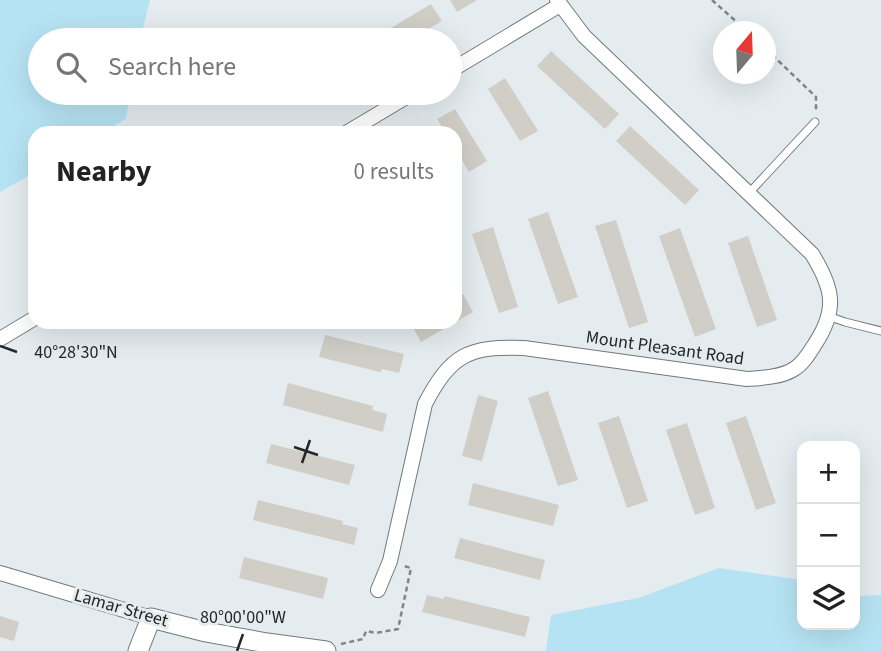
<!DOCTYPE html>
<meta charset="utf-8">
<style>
:root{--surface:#fff;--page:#f2f2f2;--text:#222;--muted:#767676;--line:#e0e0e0}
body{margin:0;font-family:"Source Sans 3",sans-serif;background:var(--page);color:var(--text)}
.controls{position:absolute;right:21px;bottom:21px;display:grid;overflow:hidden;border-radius:14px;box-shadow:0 7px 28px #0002}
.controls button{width:63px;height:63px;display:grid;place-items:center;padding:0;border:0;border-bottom:2px solid var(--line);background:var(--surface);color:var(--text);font:35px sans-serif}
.compass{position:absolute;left:713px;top:21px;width:63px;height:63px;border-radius:50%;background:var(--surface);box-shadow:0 7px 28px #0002;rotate:19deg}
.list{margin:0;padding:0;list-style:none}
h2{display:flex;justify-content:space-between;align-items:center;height:91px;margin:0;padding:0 28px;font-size:30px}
h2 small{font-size:23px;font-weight:400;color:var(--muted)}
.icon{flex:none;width:38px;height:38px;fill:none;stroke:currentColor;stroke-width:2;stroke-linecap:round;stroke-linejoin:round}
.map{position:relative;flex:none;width:881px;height:651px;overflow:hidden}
.search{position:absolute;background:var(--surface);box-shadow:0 7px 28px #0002;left:28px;top:28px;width:434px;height:77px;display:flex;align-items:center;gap:18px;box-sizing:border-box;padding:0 24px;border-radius:38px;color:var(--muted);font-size:26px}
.panel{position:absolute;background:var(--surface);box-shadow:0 7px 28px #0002;left:28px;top:126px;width:434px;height:203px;border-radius:21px}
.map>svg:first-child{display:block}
</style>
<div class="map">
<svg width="881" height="651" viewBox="0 0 881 651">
<rect width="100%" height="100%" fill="#e4ecef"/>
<!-- green -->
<g fill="#b6e3f3">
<path d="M0 0H150L140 40H40V93H130L126 119 101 133H35V172L0 192Z"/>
<path d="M719 568 802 580V625H855V594L861 596 881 595V651H546L551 615 638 598Z"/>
</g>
<!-- building -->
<g fill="#d1cec7">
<path d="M450 0H477L457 12Z"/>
<path d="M431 4 442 21 410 40H371Z"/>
<path d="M551 51 619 114 605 129 537 66Z"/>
<path d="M505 78 538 131 520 141 488 89Z"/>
<path d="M455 109 487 161 469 172 455 148V133H446L437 119Z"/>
<path d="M630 126 699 190 685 205 616 141Z"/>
<path d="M548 212 578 297 558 304 528 219Z"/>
<path d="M616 220 648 322 629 328 595 226Z"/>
<path d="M493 227 518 307 499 313 472 234Z"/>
<path d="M680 228 716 329 695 337 659 236Z"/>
<path d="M748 236 777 320 757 327 728 243Z"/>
<path d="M463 294 473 312 421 342 411 324 415 322H455V299Z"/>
<path d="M325 335 404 354 399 373 382 369 381 372H380L319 357Z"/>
<path d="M288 383 373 406 372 410 387 414 383 432 283 405Z"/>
<path d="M548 391 578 480 558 486 528 398Z"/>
<path d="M478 395 498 401 482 461 462 456Z"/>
<path d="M619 416 648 501 627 508 598 423Z"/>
<path d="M746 416 776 503 756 510 726 423Z"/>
<path d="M687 423 715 508 695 515 666 430Z"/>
<path d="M271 444 355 465 349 485 266 463Z"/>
<path d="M473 483 559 505 553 526 468 505Z"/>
<path d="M258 500 343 521 342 524 358 528 354 545 253 520Z"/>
<path d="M460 538 545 560 540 580 454 558Z"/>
<path d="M244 557 328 578 323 599 239 578Z"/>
<path d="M427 595 444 599V596L530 617 525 637 422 612Z"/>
<path d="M0 616 19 622 14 641 0 637Z"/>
</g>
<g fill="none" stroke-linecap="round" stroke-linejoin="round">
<!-- lane casing -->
<g stroke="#72797c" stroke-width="9">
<g id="lane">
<path d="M749 193 815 122"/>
<path d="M828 316 845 322 881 331"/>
</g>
</g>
<!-- street casing -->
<g stroke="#72797c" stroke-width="16">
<g id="street">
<path d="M450 71 560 5"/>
<path d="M346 133 413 93"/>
<path d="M0 339 35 318"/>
<path d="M0 573 151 618"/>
<path d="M378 590 390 561 425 404C451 354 469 346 524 348L747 379C762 378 782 377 794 369 803 364 810 352 815 344 838 309 833 288 812 254L584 36 557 0"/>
</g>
</g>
<!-- secondary casing -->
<g stroke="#72797c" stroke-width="21">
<path id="secondary" d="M138 651 151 618 206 632 267 643 326 651"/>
</g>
<!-- path -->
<g stroke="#808587" stroke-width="2.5" stroke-dasharray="5 3.5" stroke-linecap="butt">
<path d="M712 0 748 32"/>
<path d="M766 49 816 97V111"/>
<path d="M341 644 363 639 366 631 376 633 398 629 411 568 404 566"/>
</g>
<!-- lane -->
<use href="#lane" stroke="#fff" stroke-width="7"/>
<!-- street -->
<use href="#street" stroke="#fff" stroke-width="14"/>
<!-- secondary -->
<use href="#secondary" stroke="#fff" stroke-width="19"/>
</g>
<!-- ticks -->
<path fill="none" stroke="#242728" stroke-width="2.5" d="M0 346 17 352M294 447 318 455M302 463 310 440M237 651 243 634"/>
<g text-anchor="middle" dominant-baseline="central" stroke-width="6" stroke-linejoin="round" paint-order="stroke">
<!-- street labels -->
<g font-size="18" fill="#242728" stroke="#e4ecef">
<text transform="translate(665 348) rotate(8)">Mount Pleasant Road</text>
<text transform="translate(121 608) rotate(16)">Lamar Street</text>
</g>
</g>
<g font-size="18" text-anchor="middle" fill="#242728" stroke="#e4ecef" stroke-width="6" stroke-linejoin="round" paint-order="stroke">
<text x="76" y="358">40°28'30"N</text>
<text x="243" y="623">80°00'00"W</text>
</g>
</svg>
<div class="controls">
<button>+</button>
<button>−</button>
<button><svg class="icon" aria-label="layers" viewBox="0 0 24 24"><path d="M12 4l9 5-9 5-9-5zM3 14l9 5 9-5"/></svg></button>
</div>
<svg class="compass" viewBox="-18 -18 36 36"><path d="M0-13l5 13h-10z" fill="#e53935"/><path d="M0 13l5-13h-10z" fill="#767676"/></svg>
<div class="search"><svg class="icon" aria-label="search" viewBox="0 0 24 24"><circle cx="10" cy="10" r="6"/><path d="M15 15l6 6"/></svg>Search here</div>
<section class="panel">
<h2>Nearby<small>0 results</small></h2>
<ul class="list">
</ul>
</section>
</div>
